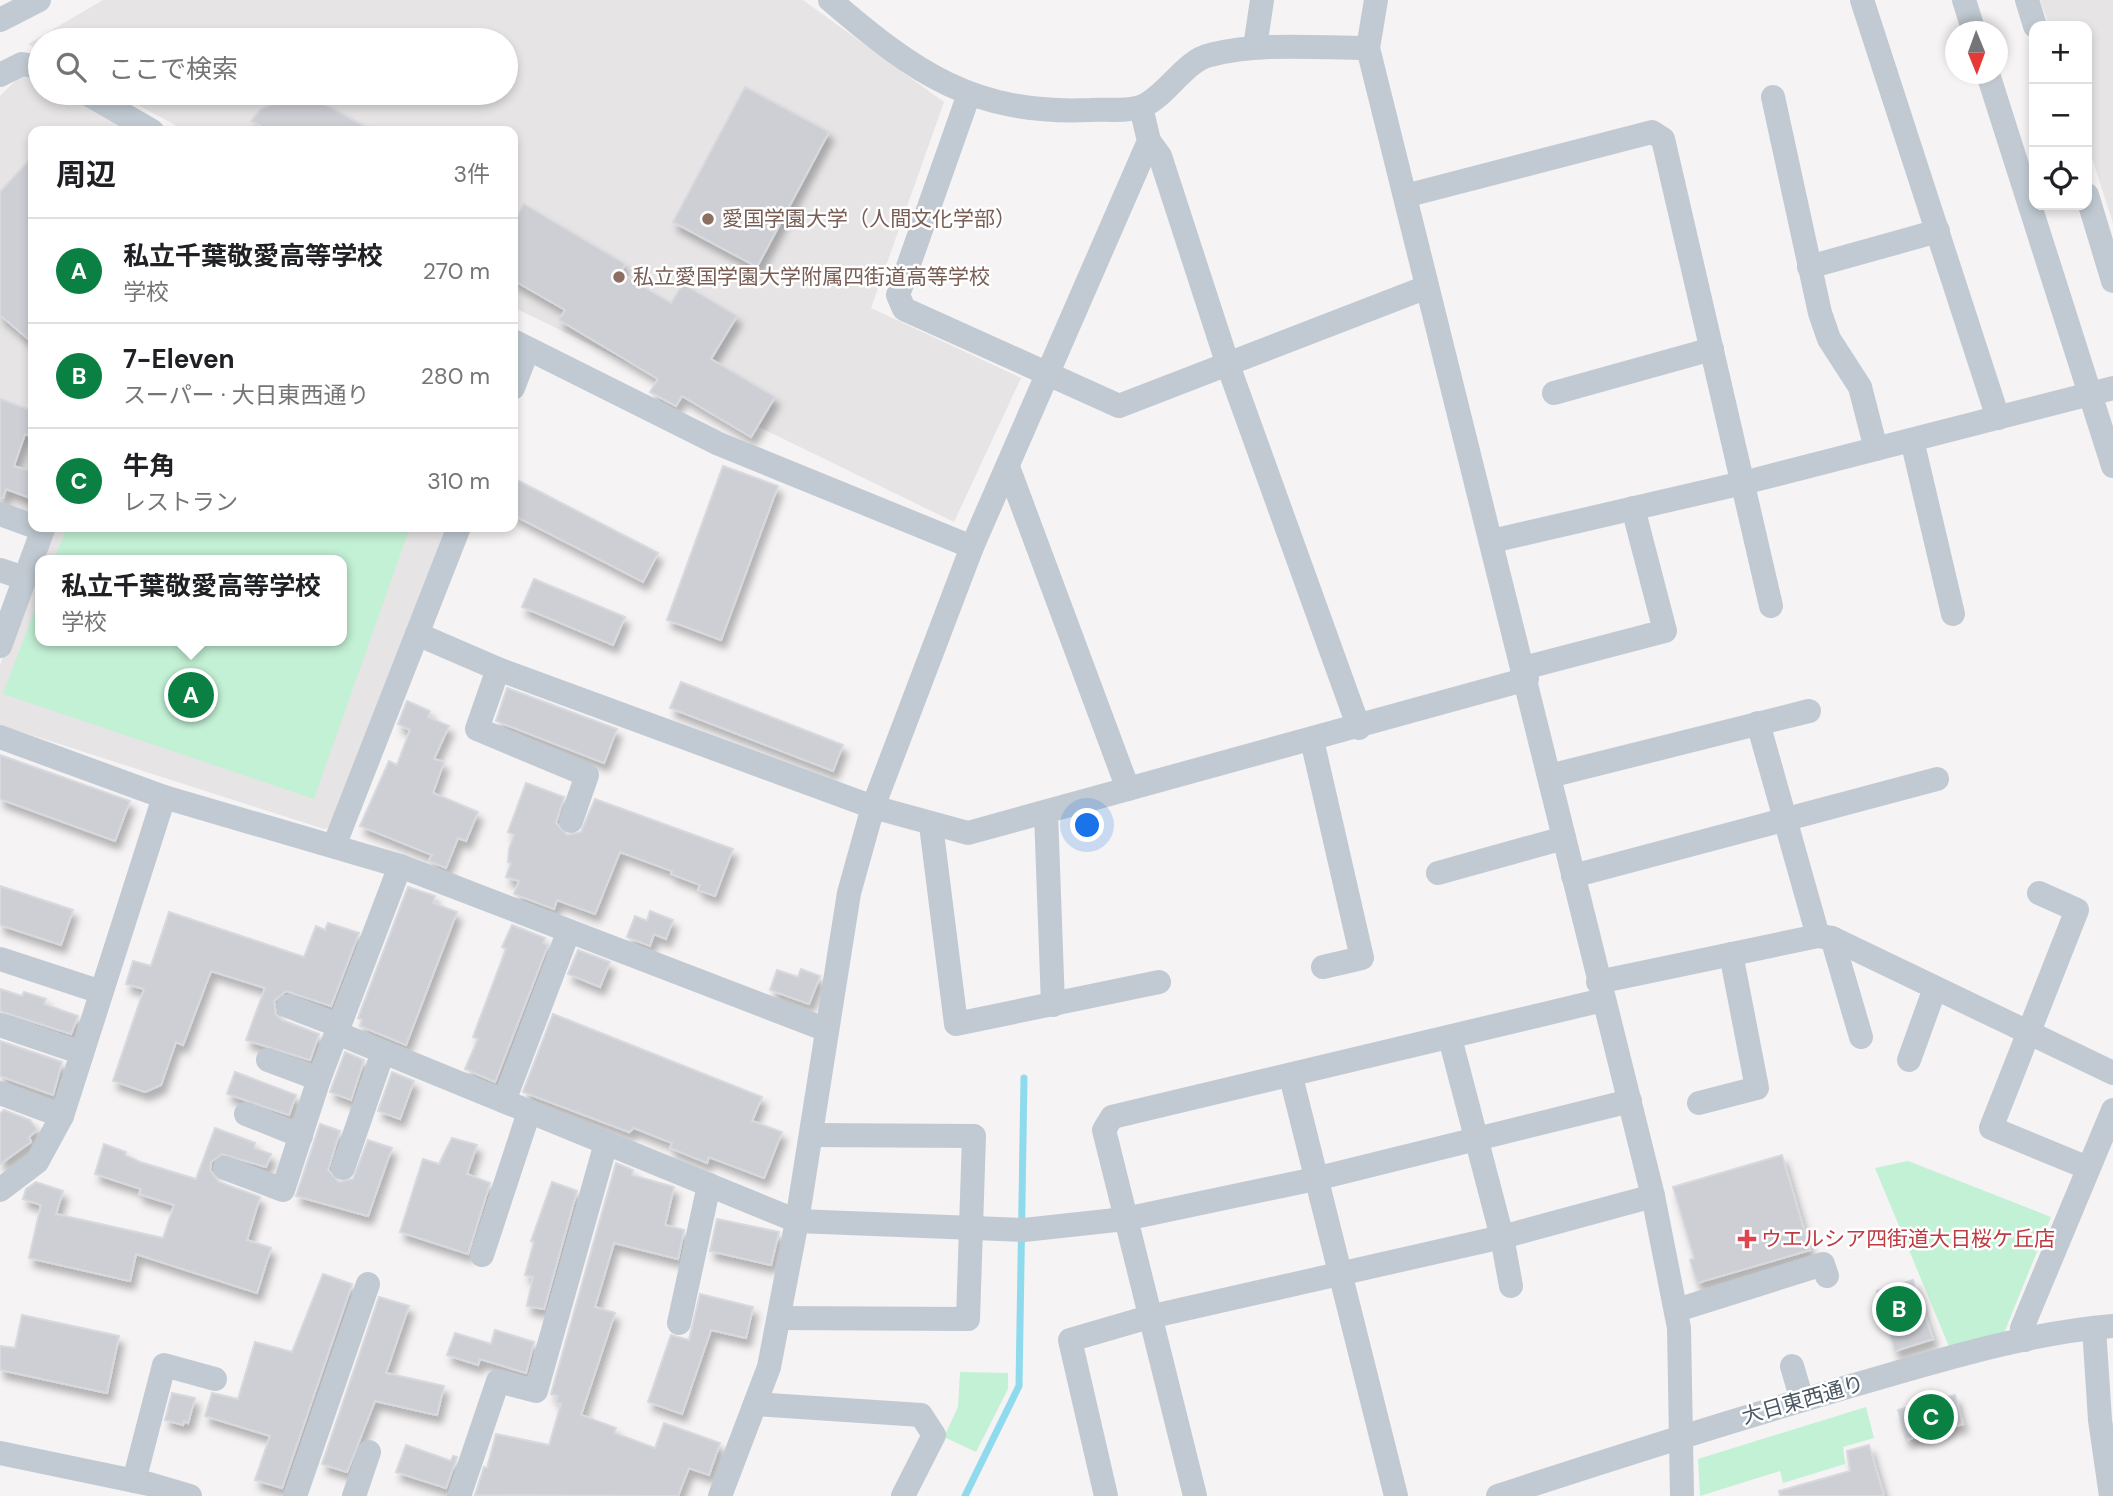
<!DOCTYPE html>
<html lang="ja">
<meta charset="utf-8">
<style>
:root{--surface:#fff;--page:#f6f6f6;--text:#202124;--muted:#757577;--line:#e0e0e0;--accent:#0b8043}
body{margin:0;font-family:"DM Sans","Noto Sans JP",sans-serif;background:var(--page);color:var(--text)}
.controls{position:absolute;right:21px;top:21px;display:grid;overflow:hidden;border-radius:14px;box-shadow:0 4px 10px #0003}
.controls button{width:63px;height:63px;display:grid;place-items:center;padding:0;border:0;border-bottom:2px solid var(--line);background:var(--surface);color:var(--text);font:35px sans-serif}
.compass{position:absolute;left:1945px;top:21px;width:63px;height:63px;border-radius:50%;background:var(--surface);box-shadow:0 4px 10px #0003;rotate:179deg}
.you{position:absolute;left:1088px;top:826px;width:24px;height:24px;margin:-18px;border:5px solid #fff;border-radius:50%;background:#1a73e8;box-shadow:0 0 0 10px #1a73e833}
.badge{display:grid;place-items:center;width:46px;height:46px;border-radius:50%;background:var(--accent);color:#fff;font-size:23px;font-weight:700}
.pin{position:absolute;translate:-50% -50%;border:4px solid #fff;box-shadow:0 2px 7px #0006}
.popup{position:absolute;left:35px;top:555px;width:312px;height:91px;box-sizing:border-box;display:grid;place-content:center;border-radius:14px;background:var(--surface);filter:drop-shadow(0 2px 5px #0005);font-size:23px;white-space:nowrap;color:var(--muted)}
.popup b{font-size:26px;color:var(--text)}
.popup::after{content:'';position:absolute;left:50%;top:100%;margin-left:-14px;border:14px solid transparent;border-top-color:var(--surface)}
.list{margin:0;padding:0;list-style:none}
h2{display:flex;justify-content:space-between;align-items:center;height:91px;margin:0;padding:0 28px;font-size:30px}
h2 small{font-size:23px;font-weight:400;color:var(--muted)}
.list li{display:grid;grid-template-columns:46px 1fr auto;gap:21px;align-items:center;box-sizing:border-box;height:105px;padding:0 28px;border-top:2px solid var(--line)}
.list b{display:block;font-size:26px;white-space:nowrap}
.list p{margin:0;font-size:23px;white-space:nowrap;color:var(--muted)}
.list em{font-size:23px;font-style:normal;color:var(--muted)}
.icon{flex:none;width:38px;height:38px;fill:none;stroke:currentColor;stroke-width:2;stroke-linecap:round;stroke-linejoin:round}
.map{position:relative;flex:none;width:2113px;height:1496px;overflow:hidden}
.search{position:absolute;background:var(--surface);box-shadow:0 4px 10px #0003;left:28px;top:28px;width:490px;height:77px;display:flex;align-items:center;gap:18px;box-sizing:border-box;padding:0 24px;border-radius:38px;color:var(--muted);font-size:26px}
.panel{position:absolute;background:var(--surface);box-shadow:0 4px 10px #0003;left:28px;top:126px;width:490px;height:406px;border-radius:14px}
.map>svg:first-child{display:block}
</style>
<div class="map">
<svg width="2113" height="1496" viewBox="0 0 2113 1496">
<defs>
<filter id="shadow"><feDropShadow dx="4.5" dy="8" stdDeviation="3.5" flood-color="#0004"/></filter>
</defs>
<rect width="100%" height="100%" fill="#f5f3f3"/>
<!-- education -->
<g fill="#e6e4e5" fill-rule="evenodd">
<path d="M103 0H803L944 102 871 308 1021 378 954 522 513 307V131H186L116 93H506V40H40V51L28 44Z"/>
<path d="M2040 0H2113V223L2087 143V26H2049Z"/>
<path d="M31 73 40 79V93H64L130 131H33V519L0 507V96L16 80Z"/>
<path d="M50 527H448L330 828 324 829 0 725V665ZM40 560H342V641H40Z"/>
</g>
<!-- green -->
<g fill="#c3f1d5">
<path d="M67 527H410L314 799 3 694 40 596V641H342V560H54Z"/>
<path d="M1908 1161 2051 1217 2004 1333 1950 1349 1875 1168Z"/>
<path d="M960 1372 1008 1373V1389L976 1452 944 1437 958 1407Z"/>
<path d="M1866 1407 1874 1438 1843 1447 1845 1464 1783 1483 1780 1471 1700 1496 1698 1459Z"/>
</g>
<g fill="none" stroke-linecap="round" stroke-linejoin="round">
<!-- stream -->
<path stroke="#90daee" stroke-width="7" d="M965 1496 1019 1386 1024 1078"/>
</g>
<!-- building -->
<g fill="#cdcfd5" stroke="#d7d9de" stroke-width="2" filter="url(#shadow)">
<path d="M745 87 829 132 757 267 673 222Z"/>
<path d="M284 93H304L373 131H270L251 121 261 109 279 102Z"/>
<path d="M33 156V343L0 315V192Z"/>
<path d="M524 204 625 264 620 273 671 303 683 284 737 316 711 359 775 397 751 437 682 396 676 406 650 392 658 379 559 320 565 310 513 280V223Z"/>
<path d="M0 399 33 411V437L25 434 14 466 33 472V499L6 489 3 498H0Z"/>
<path d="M723 466 778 486 721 640 667 620Z"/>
<path d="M513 478 658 553 643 582 513 515Z"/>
<path d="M534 579 625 617 613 645 522 607Z"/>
<path d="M681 682 843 745 833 771 670 708Z"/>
<path d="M507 688 617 729 604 763 496 721Z"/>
<path d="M407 701 430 711 428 717 449 726 434 759 444 762 433 793 478 812 466 841 458 838 446 868 429 861 432 855 360 826 389 761 397 765 410 730 398 724Z"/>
<path d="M0 755 130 801 115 841 0 799Z"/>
<path d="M526 783 564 797 556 823 567 835 581 832 595 799 733 849 715 896 698 890 700 885 671 874 672 871 620 852 595 914 557 900 554 909 514 894 519 881 506 877 511 863 508 862 509 849 514 835 508 832Z"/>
<path d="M0 886 73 910 61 945 0 925Z"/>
<path d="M408 887 435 896 433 903 457 912 406 1045 360 1026 362 1020 358 1018Z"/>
<path d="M650 911 673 920 666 939 654 934 650 946 627 937 635 916 647 921Z"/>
<path d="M169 912 304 957 316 926 325 930 328 923 359 933 331 1006 286 991 274 1001 276 1015 282 1020 319 1034 310 1060 246 1040 265 988 211 971 183 1045 176 1042 161 1085 145 1092 113 1081 144 989 126 984 133 961 151 966Z"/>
<path d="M512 925 545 938 543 943 548 945 495 1082 465 1069 478 1039 473 1037 506 949 502 947Z"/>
<path d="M578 950 610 962 600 987 568 974Z"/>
<path d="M801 969 820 976 809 1004 770 990 777 970 798 977Z"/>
<path d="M0 989 22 996 24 992 46 999 44 1004 78 1016 71 1034 0 1011Z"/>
<path d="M553 1014 762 1097 752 1121 782 1132 764 1178 709 1157 707 1163 670 1148 672 1143 634 1128 629 1132 523 1092Z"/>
<path d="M0 1041 62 1062 53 1095 0 1076Z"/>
<path d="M345 1052 364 1060 351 1100 330 1092Z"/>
<path d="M235 1072 296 1095 289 1115 227 1094Z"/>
<path d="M392 1072 414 1081 400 1119 378 1111Z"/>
<path d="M4 1110 30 1120 37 1130 29 1137 31 1142 0 1164V1114Z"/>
<path d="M320 1124 340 1131 328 1170 339 1182 353 1179 368 1140 392 1148 368 1216 296 1196Z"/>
<path d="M215 1128 255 1143 254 1148 271 1154 266 1167 222 1154 211 1162 210 1170 219 1182 260 1197 247 1240 271 1248 257 1293 136 1254 130 1281 29 1258 41 1205 23 1199 26 1189 36 1182 63 1191 56 1214 163 1238 174 1205 139 1194 141 1189 95 1174 104 1144 126 1152 125 1155 140 1162 196 1179Z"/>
<path d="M452 1138 477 1145 467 1174 490 1183 468 1254 400 1232 423 1159 439 1164Z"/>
<path d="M1782 1155 1810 1250 1697 1283 1690 1260 1694 1258 1673 1187Z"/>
<path d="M616 1163 633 1170 632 1175 674 1187 665 1225 684 1230 678 1259 614 1243 595 1307 615 1313 581 1415 616 1428 614 1433 655 1448 664 1423 720 1443 709 1475 689 1468 678 1496 475 1495 484 1467 487 1468 496 1434 549 1445 561 1404 556 1402 558 1396 551 1394Z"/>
<path d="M552 1182 577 1191 544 1309 527 1306 533 1277 525 1275 534 1242 531 1241Z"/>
<path d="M717 1219 779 1232 771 1265 710 1251Z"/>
<path d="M323 1274 352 1284 282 1488 255 1480 270 1436 205 1416 212 1393 238 1399 255 1342 292 1352Z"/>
<path d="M1913 1280 1933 1339 1895 1351 1877 1291Z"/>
<path d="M700 1294 753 1307 746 1338 711 1330 682 1414 648 1402 671 1335 689 1340Z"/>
<path d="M379 1297 409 1306 386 1373 444 1386 437 1415 375 1401 347 1472 322 1464Z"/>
<path d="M22 1315 119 1336 107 1393 0 1370V1346L15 1348Z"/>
<path d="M495 1330 534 1342 526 1373 480 1359 478 1365 447 1355 455 1333 491 1344Z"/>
<path d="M172 1393 195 1398 188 1423 184 1421 183 1425 165 1420Z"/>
<path d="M1955 1395 1963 1424 1906 1440 1898 1410Z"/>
<path d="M406 1445 451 1461 453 1456 457 1457 446 1488 396 1472Z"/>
<path d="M1869 1445 1884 1496H1780L1779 1491 1850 1471 1847 1451Z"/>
</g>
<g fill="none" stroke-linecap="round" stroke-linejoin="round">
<!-- minor -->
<g stroke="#c1cad2" stroke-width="24">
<path d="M830 0C914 72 973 115 1090 110 1105 109 1129 112 1143 106 1166 96 1186 60 1210 55 1261 42 1316 48 1368 48"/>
<path d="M1376 0 1368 48 1653 1196 1679 1328 1682 1496"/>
<path d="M1862 0 1998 418"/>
<path d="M1964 0 1974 32"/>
<path d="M2027 0 2035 26"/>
<path d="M0 20 39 0"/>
<path d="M1255 47 1262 0"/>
<path d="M1988 74 2113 466"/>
<path d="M0 75 22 64 40 67"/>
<path d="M86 93 152 131"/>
<path d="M969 94 898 295 904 309 1119 406 1427 287"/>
<path d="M1773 97 1820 313 1829 339 1860 387 1876 449"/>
<path d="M1149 141 1160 156 1228 365 1359 728"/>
<path d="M2087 195 2113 281"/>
<path d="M1405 196 1652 132 1663 139 1771 606"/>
<path d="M1809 267 1938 231"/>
<path d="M513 341 719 444 972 547"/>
<path d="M513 388 528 349"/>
<path d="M1554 393 1712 349"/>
<path d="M1912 440 1953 614"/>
<path d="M1008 467 1128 789"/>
<path d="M0 514 33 526"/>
<path d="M1492 541 1743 483 2113 388"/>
<path d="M0 570 24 578"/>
<path d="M417 634 498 669 873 807 968 833 1527 679"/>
<path d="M0 646 43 529 36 527"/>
<path d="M1524 668 1665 631 1633 508"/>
<path d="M498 669 477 729 587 775 571 821"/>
<path d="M1758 723 1818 936"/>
<path d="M0 737 164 797 400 866 827 1030"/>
<path d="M1312 740 1362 958 1323 967"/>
<path d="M1549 776 1809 711"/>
<path d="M1046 813 1053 1005"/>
<path d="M931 825 956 1024 1159 982"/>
<path d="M334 846 459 527"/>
<path d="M1438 873 1564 838"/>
<path d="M1573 876 1937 779"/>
<path d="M2039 893 2077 910 1991 1128 2088 1168"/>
<path d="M1832 938 1861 1037"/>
<path d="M0 959 101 992"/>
<path d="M1598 982 1818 936 1832 938 2113 1073"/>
<path d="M288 1006 340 1026"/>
<path d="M0 1025 82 1053"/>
<path d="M337 1033 797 1221 1024 1230 1125 1219 1315 1179 1630 1101"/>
<path d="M1450 1038 1502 1237 1511 1286"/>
<path d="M268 1060 319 1079"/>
<path d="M1909 1060 1935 988"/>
<path d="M1291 1077 1396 1496"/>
<path d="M0 1093 62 1116 164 797"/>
<path d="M504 1101 568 933"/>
<path d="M1699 1103 1757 1088 1731 954"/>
<path d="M246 1114 301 1136"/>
<path d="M225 1168 283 1190 319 1079 400 866"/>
<path d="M343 1168 383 1052"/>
<path d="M0 1190 37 1162 62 1116"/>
<path d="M482 1255 529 1112"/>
<path d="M1677 1310 1823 1264 1827 1276"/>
<path d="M779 1318 968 1319 974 1136 811 1135"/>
<path d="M679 1323 709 1185"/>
<path d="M2094 1328 2100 1420 2111 1496"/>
<path d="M2025 1340 2022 1328 2113 1110"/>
<path d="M1792 1366 1802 1400"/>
<path d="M755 1404 921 1415 934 1435 903 1496"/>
<path d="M0 1453 149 1484 190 1496"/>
<path d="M134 1481 164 1365 215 1379"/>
<path d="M295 1496 368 1284"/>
<path d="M354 1496 369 1452"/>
<path d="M459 1496 498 1381 536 1391 606 1143"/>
<path d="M720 1496 769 1367 797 1221 849 893 873 807 972 547 1149 141 1141 107"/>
<path d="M1106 1496 1070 1340 1149 1317 1502 1237 1653 1196"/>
<path d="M1195 1496 1104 1130 1112 1117 1603 1000"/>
<path d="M1498 1496C1616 1457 1734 1420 1854 1385 1938 1361 2026 1333 2113 1326"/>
</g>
</g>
<!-- markers -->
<g fill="#8d6e63" stroke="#fff" stroke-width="2.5">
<circle cx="708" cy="219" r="7"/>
<circle cx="619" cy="277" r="7"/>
</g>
<path fill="#e0444e" stroke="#fff" stroke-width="2.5" d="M1743.5 1228.5h7v7h7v7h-7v7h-7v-7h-7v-7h7z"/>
<g text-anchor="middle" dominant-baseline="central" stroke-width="5" stroke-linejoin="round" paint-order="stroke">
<!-- education labels -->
<g font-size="21" fill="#785e54" stroke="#fff" text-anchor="start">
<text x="722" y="219">愛国学園大学（人間文化学部）</text>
<text x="633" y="277">私立愛国学園大学附属四街道高等学校</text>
</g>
<!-- health labels -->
<g font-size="21" fill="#be3a42" stroke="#fff" text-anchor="start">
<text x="1761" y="1239">ウエルシア四街道大日桜ケ丘店</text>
</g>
<!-- street labels -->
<g font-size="21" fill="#4a5661" stroke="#fff">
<text transform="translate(1803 1400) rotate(-16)">大日東西通り</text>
</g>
</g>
</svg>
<div class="controls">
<button>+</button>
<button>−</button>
<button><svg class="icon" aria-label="locate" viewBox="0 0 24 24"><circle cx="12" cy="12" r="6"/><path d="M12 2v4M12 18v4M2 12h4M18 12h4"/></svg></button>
</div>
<svg class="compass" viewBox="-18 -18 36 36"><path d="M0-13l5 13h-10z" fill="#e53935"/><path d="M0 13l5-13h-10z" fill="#757577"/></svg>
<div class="you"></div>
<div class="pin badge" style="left:191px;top:695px">A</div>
<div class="popup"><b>私立千葉敬愛高等学校</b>学校</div>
<div class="pin badge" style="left:1899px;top:1309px">B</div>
<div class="pin badge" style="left:1931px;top:1417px">C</div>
<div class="search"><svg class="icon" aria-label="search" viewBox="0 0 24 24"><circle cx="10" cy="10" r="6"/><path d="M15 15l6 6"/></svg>ここで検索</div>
<section class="panel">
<h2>周辺<small>3件</small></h2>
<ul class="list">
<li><span class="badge">A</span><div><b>私立千葉敬愛高等学校</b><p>学校</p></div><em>270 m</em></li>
<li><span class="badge">B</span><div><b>7-Eleven</b><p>スーパー · 大日東西通り</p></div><em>280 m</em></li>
<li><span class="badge">C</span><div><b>牛角</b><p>レストラン</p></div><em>310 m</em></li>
</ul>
</section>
</div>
